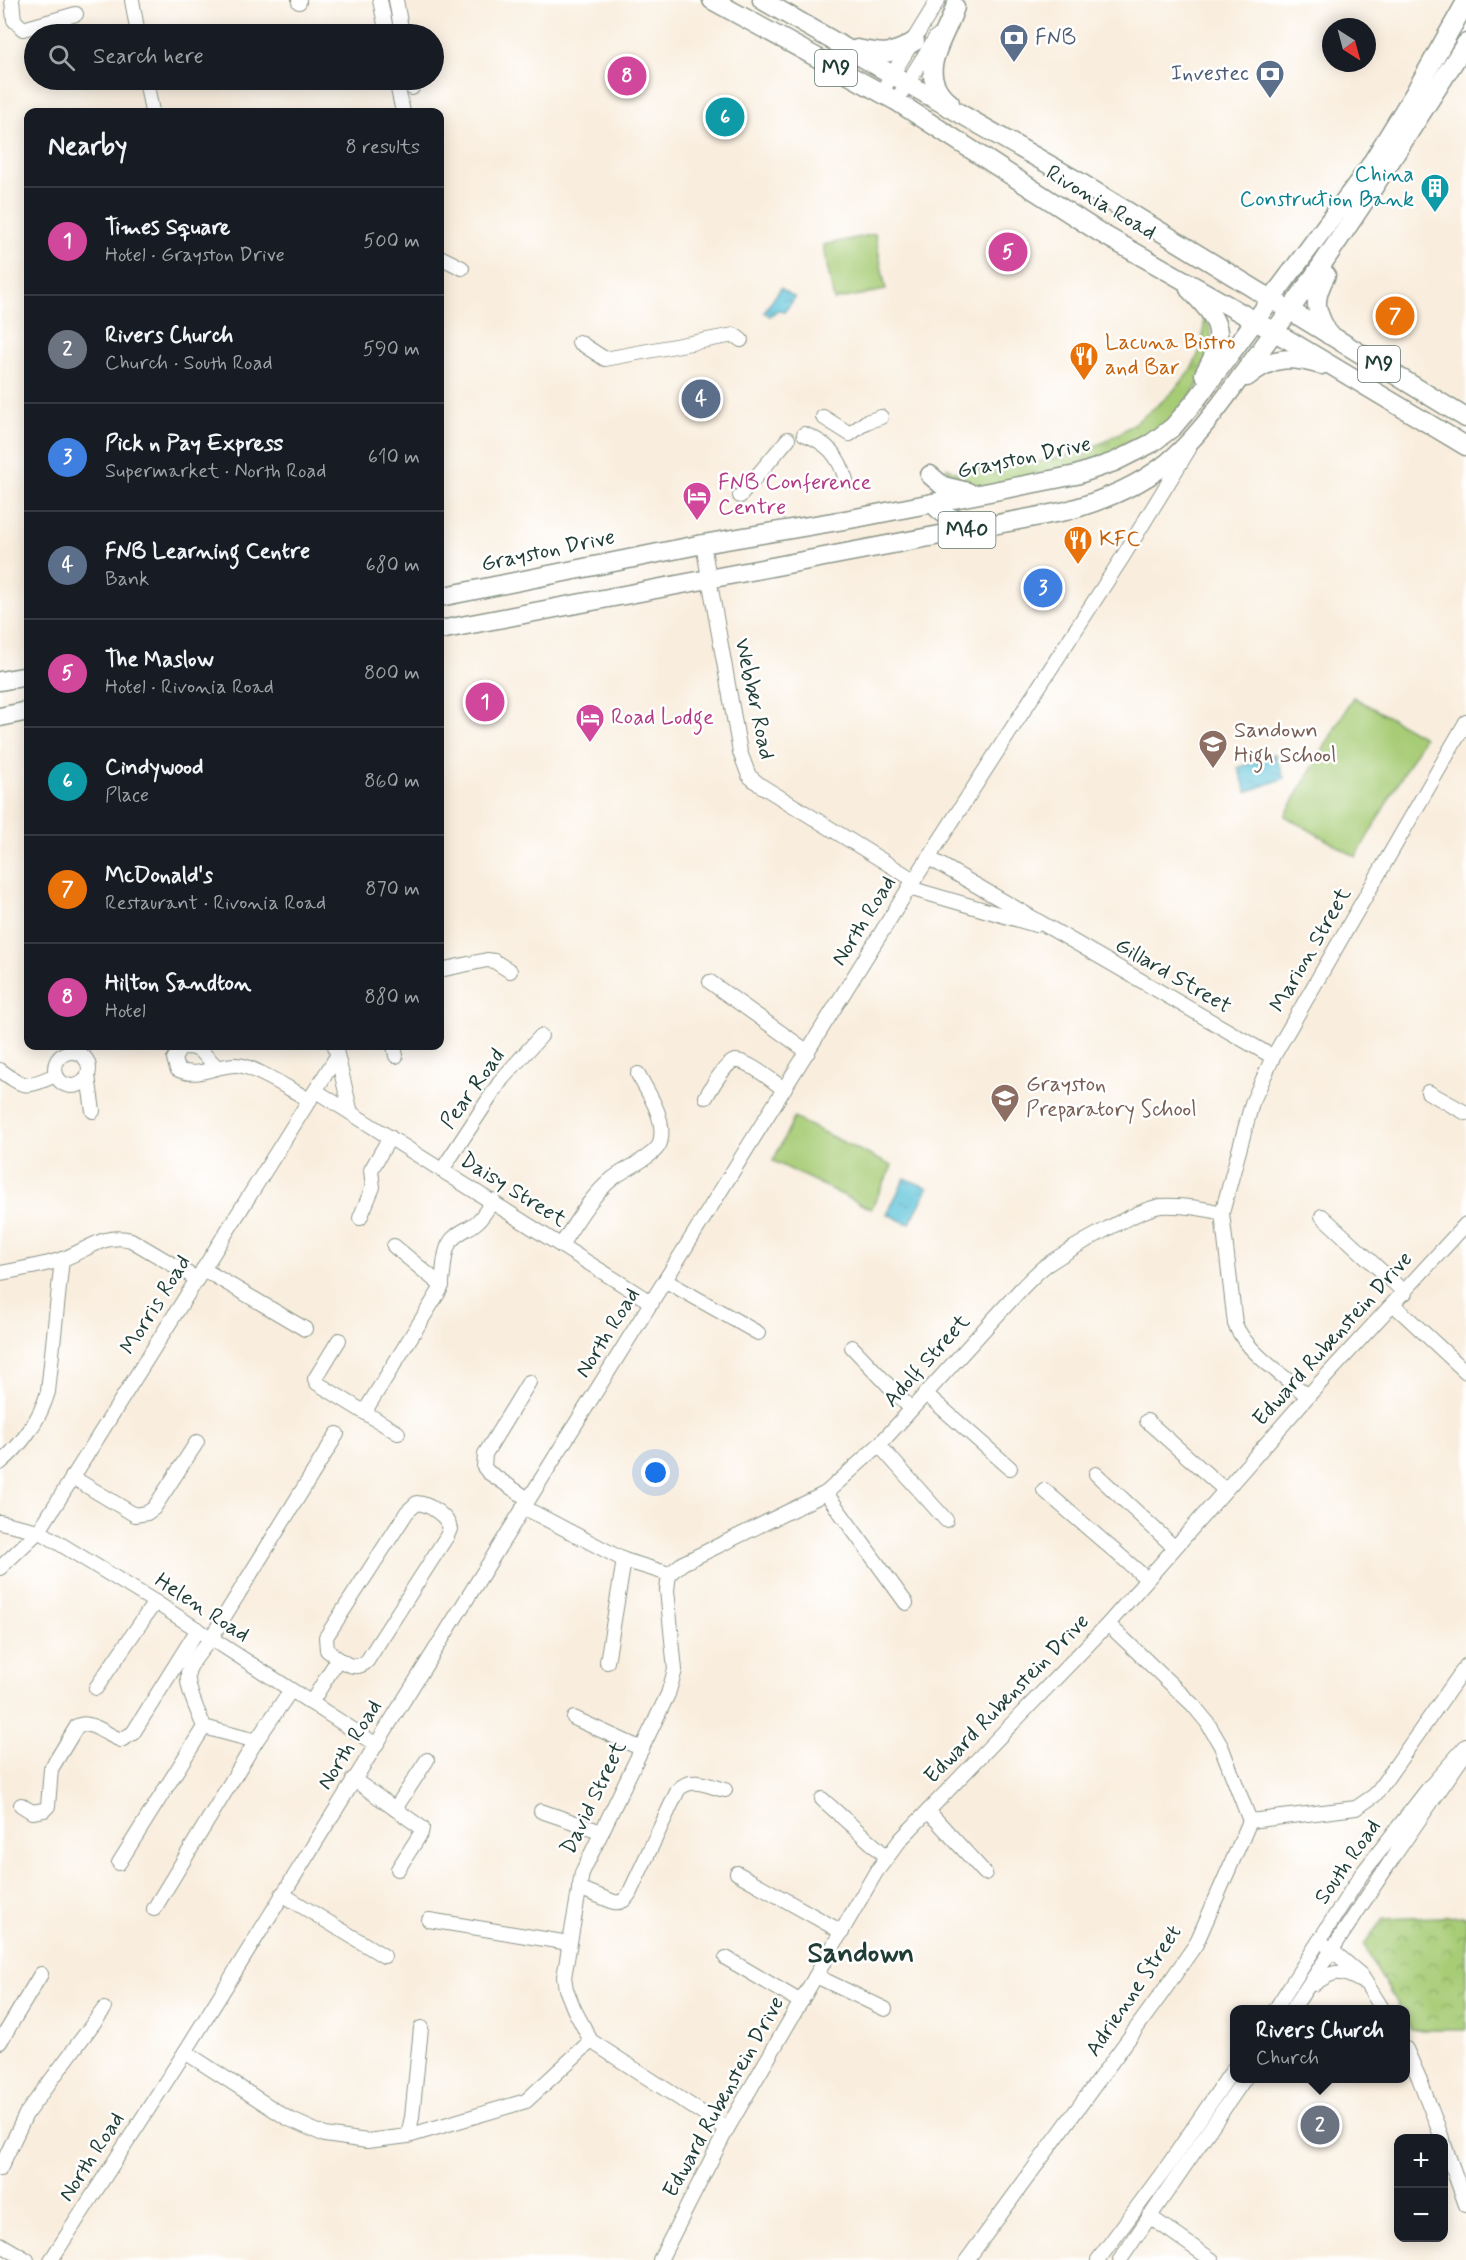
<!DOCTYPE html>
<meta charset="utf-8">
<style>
:root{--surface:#171b24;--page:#20242c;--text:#f1f3f6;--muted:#9ea1a6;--line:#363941;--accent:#db2777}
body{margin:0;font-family:Mynerve,sans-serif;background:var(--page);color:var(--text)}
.controls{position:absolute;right:18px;bottom:18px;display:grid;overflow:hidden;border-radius:12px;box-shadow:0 3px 15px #0003}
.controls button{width:54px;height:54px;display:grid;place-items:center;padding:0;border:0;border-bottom:2px solid var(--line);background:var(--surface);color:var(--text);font:30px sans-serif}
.compass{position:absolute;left:1322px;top:18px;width:54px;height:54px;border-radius:50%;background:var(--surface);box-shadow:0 3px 15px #0003;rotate:144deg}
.you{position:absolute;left:656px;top:1473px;width:21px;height:21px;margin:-15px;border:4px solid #fff;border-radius:50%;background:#1a73e8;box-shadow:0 0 0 9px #1a73e833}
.badge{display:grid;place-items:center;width:39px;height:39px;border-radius:50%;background:var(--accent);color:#fff;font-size:20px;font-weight:700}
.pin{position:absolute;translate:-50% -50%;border:3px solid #fff;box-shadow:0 2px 6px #0006}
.popup{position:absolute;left:1230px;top:2005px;width:180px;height:78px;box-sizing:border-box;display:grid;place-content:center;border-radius:12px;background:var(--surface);filter:drop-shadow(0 2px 4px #0005);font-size:20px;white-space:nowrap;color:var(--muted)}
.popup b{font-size:22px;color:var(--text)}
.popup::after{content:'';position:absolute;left:50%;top:100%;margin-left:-12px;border:12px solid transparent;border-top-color:var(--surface)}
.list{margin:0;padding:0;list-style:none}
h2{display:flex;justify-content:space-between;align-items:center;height:78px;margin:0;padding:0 24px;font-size:26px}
h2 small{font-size:20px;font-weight:400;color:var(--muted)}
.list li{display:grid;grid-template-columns:39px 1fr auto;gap:18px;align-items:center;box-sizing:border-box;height:108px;padding:0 24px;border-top:2px solid var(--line)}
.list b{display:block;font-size:22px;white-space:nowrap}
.list p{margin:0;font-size:20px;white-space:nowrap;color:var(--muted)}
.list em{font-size:20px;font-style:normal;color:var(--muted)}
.icon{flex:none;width:33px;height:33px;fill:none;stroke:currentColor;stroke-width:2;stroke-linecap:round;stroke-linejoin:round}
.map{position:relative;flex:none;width:1466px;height:2260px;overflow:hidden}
.search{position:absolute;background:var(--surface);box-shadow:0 3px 15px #0003;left:24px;top:24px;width:420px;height:66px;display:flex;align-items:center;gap:15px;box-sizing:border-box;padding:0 21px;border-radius:33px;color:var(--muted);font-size:22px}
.panel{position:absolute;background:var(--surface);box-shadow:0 3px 15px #0003;left:24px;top:108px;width:420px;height:942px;border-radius:12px}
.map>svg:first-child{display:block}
</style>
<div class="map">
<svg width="1466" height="2260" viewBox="0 0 1466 2260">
<defs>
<pattern id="grass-tufts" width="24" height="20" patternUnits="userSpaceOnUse" patternTransform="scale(1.5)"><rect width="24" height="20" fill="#a7cc76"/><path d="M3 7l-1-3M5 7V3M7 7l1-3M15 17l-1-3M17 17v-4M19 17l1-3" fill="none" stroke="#87a762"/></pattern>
<pattern id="park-crowns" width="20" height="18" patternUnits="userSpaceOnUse" patternTransform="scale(1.5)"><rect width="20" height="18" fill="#a7cc76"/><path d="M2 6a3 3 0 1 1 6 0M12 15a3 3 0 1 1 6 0" fill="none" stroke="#87a762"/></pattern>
<pattern id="water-ripples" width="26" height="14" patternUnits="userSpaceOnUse" patternTransform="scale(1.5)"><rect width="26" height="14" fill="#5cc2d9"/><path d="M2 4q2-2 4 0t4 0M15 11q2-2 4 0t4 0" fill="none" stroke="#4b9fb1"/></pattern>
</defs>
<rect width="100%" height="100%" fill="#fff"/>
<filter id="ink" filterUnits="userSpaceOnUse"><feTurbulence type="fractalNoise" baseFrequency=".0167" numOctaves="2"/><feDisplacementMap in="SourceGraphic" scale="12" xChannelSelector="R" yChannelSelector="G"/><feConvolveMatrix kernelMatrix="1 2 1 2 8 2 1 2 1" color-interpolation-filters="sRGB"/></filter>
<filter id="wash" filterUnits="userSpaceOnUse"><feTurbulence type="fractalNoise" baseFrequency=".008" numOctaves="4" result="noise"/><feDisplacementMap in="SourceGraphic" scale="24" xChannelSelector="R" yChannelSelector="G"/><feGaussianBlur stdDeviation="1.35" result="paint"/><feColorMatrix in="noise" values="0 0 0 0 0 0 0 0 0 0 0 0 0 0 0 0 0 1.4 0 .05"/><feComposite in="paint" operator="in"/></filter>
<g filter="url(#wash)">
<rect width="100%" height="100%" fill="#f9eede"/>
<!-- grass -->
<path fill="url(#grass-tufts)" stroke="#638455" stroke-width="1.5" d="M1204 301 1216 357 1171 426 1143 446 953 502 947 467 954 472C1001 466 1053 464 1097 445 1118 436 1137 422 1154 408 1172 394 1189 376 1198 355 1205 338 1204 320 1204 301Z"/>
<!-- park -->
<path fill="url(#park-crowns)" stroke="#638455" stroke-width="1.5" d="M1466 1916V2030H1411L1406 2019V2010L1400 2009 1374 1965 1364 1944 1383 1919Z"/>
<!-- garden -->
<g fill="#a7cc76" stroke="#638455" stroke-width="1.5">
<path d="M875 234 886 290 834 300 823 245Z"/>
<path d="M1353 697 1424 737 1356 857 1285 816Z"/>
<path d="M794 1118 892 1166 871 1209 773 1161Z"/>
</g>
<!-- water -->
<g fill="url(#water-ripples)" stroke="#3e8086" stroke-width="1.5">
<path d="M781 288 795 298 784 312 778 310 770 316 764 312Z"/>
<path d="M1275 754 1284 778 1247 792 1238 768Z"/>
<path d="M905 1178 928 1188 910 1223H906L887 1214Z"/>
</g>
</g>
<g filter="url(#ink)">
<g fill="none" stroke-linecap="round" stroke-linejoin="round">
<!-- minor casing -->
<g stroke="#8c9689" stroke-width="16">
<g id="minor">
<path d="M12 0 14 20 23 29 76 14"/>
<path d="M132 0 138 34"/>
<path d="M299 0V2"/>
<path d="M380 0 387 34"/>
<path d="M396 0 402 34"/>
<path d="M146 80 152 112"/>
<path d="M396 80 403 112"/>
<path d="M411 80 412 88"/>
<path d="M881 93 938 0"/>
<path d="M896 101 936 37"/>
<path d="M440 257 462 268"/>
<path d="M579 342 605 359 734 335 741 340"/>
<path d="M823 417 850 434 866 422 881 417"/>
<path d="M804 434C828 443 839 456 846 480"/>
<path d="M740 496 788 439"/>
<path d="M703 544 740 752 749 776 760 785 914 880"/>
<path d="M929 858 1273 1057"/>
<path d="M909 888 1036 925"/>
<path d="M440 970 487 960 494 961 510 971"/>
<path d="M710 982 808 1052"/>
<path d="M335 1046 351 1113 652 1303"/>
<path d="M394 1046 396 1056"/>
<circle cx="72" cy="1069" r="17"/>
<path d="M217 1067C206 1057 197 1042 180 1049L174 1059 177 1069C196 1080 217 1064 237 1065 252 1065 294 1092 310 1100"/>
<path d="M0 1070C27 1090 26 1087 56 1075"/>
<path d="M88 1076 93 1111"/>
<path d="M316 1091 351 1113"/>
<path d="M1428 1092 1466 1113"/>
<path d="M706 1097C711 1088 726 1062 735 1061 746 1059 775 1083 784 1089"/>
<path d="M442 1170 502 1079 541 1036"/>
<path d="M1322 1216 1405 1293"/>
<path d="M360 1218 373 1187 371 1170 390 1137"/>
<path d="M561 1245C577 1221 590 1197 612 1179 624 1169 656 1156 660 1143 667 1119 648 1093 638 1074"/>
<path d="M394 1246 442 1286"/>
<path d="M203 1269 305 1329"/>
<path d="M0 1273C20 1269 41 1266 60 1260 85 1252 104 1232 131 1240L197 1279"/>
<path d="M666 1281 758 1333"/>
<path d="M1394 1305 1466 1372"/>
<path d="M339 1340 315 1379 317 1383 398 1433"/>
<path d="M852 1347 911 1409"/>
<path d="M926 1394 1010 1468"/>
<path d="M1308 1396C1285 1377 1246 1352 1235 1324L1222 1213 1252 1103 1273 1057 1466 722"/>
<path d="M365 1411 440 1290C445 1275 442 1257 449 1244 456 1231 470 1230 479 1220 484 1215 488 1207 493 1201"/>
<path d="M1147 1421 1225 1490"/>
<path d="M879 1445 946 1520"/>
<path d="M0 1463C22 1445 40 1419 48 1392L62 1259"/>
<path d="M1096 1474 1174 1547"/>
<path d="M72 1477 135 1515 147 1513 154 1508 197 1442"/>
<path d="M1044 1490 1147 1579"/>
<path d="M826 1493 906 1603"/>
<path d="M528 1499 488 1472 484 1467 485 1454 529 1382"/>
<path d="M417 1503C429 1504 448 1516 450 1529L447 1536 367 1661C354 1674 338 1659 327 1650L326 1637 407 1512Z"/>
<path d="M523 1507 624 1560 669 1574 667 1590 675 1670 668 1694 582 1873 564 1977 566 1989 574 2009 591 2041 727 2129"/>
<path d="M0 1522 39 1531 155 1602 375 1744"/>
<path d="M0 1568 39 1531 337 1056"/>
<path d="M669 1574 683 1563 826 1493 879 1445 1021 1289C1029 1281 1036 1273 1045 1266 1067 1251 1137 1209 1161 1206 1181 1205 1202 1208 1222 1213"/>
<path d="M1108 1624 1193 1705 1207 1722 1221 1746 1250 1821"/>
<path d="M607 1662 624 1560"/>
<path d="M96 1688 155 1602"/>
<path d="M311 1703 338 1659"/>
<path d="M574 1718 642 1749"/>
<path d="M204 1727C199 1713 183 1683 189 1669 194 1658 204 1648 211 1638L337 1434"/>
<path d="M204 1727 256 1741"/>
<path d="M353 1779 422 1828 421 1833 398 1869"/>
<path d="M822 1799 887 1857"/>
<path d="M21 1805 32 1812 44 1810 48 1806 51 1769 77 1726C90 1719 108 1736 121 1740L133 1733 198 1629"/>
<path d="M395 1809 427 1760"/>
<path d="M541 1811 602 1832"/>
<path d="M928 1811 985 1873"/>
<path d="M1250 1821 1356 1808 1375 1795 1466 1666"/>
<path d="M119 1863 204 1727"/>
<path d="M737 1873 842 1932"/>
<path d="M579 1888 614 1902C622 1903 625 1900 629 1894L678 1790C691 1776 708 1786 725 1790"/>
<path d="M282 1894 384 1956"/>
<path d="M154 1909 256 1741 291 1690"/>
<path d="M429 1920 569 1943"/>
<path d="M1327 1946 1361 1975 1383 2010"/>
<path d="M726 1958 801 2002"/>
<path d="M816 1976 885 2009"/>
<path d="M1314 1984C1334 1970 1340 1969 1361 1981"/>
<path d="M1275 2010 1361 1875 1428 1789 1466 1746"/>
<path d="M1292 2010 1396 1853 1462 1758"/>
<path d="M0 2042 41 1974"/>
<path d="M1406 2049 1419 2078 1442 2138"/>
<path d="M185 2052 287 2118 325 2135 367 2141 408 2136 526 2101 591 2041"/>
<path d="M408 2136 412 2117 421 2028"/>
<path d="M1444 2144 1466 2205"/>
<path d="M0 2169 26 2114 104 2009"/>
<path d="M1149 2216 1212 2260"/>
<path d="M0 2244 27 2260"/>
<path d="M51 2260 185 2052 909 888 1122 558 1189 449"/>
<path d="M660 2260 727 2129 876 1872 901 1839 1108 1624 1308 1396 1466 1224"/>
<path d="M967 2260 1162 1993 1196 1944 1250 1821"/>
<path d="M1098 2260 1169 2164 1234 2068"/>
<path d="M1120 2260 1245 2078"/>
</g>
</g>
<!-- major casing -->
<g stroke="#8c9689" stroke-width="21">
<g id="major">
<path d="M712 0 896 101 1099 232 1292 342 1466 446"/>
<path d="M762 0 1076 180 1466 418"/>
<path d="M857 49C882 54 893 56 915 41"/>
<path d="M950 103C913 73 945 41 955 7"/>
<path d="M1326 275C1312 301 1315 310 1329 335"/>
<path d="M1189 289C1221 322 1228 333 1204 374"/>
<path d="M1247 377C1272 356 1290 356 1321 365"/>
<path d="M930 475 943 486 968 492"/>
<path d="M933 503C943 518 961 521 978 526"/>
<path d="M440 597 703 544 856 518 1076 475 1114 462 1152 443 1173 427 1196 400 1368 169 1414 94 1466 2"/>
<path d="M440 630 1066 511C1102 501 1137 487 1167 463 1202 434 1227 394 1254 359 1331 257 1398 150 1466 43"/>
<path d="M0 681 28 676"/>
<path d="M0 717 28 711"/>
</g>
</g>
<!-- minor -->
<use href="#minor" stroke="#fff" stroke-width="14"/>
<!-- major -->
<use href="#major" stroke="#fff" stroke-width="18"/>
</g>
</g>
<!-- icons -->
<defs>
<g id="bank-pin" transform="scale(1.5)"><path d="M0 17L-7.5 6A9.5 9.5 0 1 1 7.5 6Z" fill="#5c6f8a" stroke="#fff"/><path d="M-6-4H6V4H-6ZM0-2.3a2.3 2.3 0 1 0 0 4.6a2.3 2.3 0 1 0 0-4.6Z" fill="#fff"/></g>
<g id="building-pin" transform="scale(1.5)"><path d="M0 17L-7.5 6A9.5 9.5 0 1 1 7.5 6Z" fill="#0f9aa8" stroke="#fff"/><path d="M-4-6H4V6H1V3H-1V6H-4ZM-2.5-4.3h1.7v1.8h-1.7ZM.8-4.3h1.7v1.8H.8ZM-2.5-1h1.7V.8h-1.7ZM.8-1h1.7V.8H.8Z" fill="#fff"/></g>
<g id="restaurant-pin" transform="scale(1.5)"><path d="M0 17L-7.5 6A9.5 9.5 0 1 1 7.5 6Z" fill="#e8710a" stroke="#fff"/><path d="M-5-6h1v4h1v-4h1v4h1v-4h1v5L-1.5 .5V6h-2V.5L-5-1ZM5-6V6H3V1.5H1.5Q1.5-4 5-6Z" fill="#fff"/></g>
<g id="hotel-pin" transform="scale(1.5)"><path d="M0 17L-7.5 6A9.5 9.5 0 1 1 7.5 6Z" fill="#d1479c" stroke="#fff"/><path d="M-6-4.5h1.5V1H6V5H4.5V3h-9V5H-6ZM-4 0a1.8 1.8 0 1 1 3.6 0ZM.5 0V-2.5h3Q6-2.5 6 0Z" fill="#fff"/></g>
<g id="school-pin" transform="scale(1.5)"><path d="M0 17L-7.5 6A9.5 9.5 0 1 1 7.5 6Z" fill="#8d6e63" stroke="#fff"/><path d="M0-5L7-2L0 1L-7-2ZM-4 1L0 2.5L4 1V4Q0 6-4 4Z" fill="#fff"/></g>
</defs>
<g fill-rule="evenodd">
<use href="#bank-pin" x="1014" y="38"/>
<use href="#bank-pin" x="1270" y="74"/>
<use href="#building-pin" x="1435" y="188"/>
<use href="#restaurant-pin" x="1084" y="356"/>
<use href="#hotel-pin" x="697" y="496"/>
<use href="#restaurant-pin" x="1078" y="540"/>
<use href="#hotel-pin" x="590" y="718"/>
<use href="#school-pin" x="1213" y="744"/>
<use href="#school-pin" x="1005" y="1098"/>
</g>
<g text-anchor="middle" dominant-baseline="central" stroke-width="5" stroke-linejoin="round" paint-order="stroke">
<!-- shield labels -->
<g fill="#fff" stroke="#627771" stroke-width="1.5">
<rect x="815" y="50" width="42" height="36" rx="4.5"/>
<rect x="1358" y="346" width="42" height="36" rx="4.5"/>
<rect x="938.5" y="512" width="57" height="36" rx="4.5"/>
</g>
<g font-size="21" font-weight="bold" fill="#1f3d34">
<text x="836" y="68">M9</text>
<text x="1379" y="364">M9</text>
<text x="967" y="530">M40</text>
</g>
<!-- service labels -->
<g font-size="22" fill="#4e5e75" stroke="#fff" text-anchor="start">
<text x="1035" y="38">FNB</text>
<text x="1249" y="74" text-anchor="end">Investec</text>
</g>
<!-- culture labels -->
<g font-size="22" fill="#0d838f" stroke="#fff" text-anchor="end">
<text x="1414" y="175">China<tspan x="1414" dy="25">Construction Bank</tspan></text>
</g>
<!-- street labels -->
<g font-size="22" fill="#1f3d34" stroke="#fff">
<text transform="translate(1101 203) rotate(31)">Rivonia Road</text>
<text transform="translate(1024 458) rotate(-12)">Grayston Drive</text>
<text transform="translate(548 551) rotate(-12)">Grayston Drive</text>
<text transform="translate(754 699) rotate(78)">Webber Road</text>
<text transform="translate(864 921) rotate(-58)">North Road</text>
<text transform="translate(1311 950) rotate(-60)">Marion Street</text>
<text transform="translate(1173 976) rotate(30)">Gillard Street</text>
<text transform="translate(473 1089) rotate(-54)">Pear Road</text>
<text transform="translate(513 1190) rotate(32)">Daisy Street</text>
<text transform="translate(156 1305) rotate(-58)">Morris Road</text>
<text transform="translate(608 1333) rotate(-58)">North Road</text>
<text transform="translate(1333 1339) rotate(-48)">Edward Rubenstein Drive</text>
<text transform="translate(927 1361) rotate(-48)">Adolf Street</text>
<text transform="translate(202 1608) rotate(33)">Helen Road</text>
<text transform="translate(1007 1699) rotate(-46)">Edward Rubenstein Drive</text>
<text transform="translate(350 1745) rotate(-58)">North Road</text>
<text transform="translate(594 1798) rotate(-64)">David Street</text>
<text transform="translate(1348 1862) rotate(-55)">South Road</text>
<text transform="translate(1134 1991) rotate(-56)">Adrienne Street</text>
<text transform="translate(724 2097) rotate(-61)">Edward Rubenstein Drive</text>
<text transform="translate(92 2157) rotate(-57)">North Road</text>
</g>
<!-- food labels -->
<g font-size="22" fill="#c56008" stroke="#fff" text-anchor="start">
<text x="1105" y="343">Lacuna Bistro<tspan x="1105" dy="25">and Bar</tspan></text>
<text x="1099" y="540">KFC</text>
</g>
<!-- hotel labels -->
<g font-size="22" fill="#b23c85" stroke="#fff" text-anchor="start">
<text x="718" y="483">FNB Conference<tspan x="718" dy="25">Centre</tspan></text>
<text x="611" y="718">Road Lodge</text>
</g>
<!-- education labels -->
<g font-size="22" fill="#785e54" stroke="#fff" text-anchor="start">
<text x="1234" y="731">Sandown<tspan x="1234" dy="25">High School</tspan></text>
<text x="1026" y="1085">Grayston<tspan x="1026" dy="25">Preparatory School</tspan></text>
</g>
<!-- district labels -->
<g font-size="28" font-weight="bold" fill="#1f3d34" stroke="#fff">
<text x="861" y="1954">Sandown</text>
</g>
</g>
</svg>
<div class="controls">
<button>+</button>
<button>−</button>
</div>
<svg class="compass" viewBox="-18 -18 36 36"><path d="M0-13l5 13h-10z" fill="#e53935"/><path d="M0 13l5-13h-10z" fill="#9ea1a6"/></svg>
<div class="you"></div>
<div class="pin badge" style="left:485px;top:702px;background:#d1479c">1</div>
<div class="pin badge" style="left:1320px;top:2125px;background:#6b7280">2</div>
<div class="popup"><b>Rivers Church</b>Church</div>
<div class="pin badge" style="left:1043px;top:588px;background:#3f7fe0">3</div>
<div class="pin badge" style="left:701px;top:399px;background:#5c6f8a">4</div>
<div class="pin badge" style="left:1008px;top:252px;background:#d1479c">5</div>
<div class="pin badge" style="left:725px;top:117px;background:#0f9aa8">6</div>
<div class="pin badge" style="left:1395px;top:316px;background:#e8710a">7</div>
<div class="pin badge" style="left:627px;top:76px;background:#d1479c">8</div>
<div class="search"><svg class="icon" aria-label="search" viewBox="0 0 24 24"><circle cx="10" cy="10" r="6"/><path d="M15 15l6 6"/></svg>Search here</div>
<section class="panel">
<h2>Nearby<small>8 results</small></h2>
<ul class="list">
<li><span class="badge" style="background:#d1479c">1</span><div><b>Times Square</b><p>Hotel · Grayston Drive</p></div><em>500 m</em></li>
<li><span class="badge" style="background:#6b7280">2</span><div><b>Rivers Church</b><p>Church · South Road</p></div><em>590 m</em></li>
<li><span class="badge" style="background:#3f7fe0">3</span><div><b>Pick n Pay Express</b><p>Supermarket · North Road</p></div><em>610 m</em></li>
<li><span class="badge" style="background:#5c6f8a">4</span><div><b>FNB Learning Centre</b><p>Bank</p></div><em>680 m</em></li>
<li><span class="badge" style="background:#d1479c">5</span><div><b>The Maslow</b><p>Hotel · Rivonia Road</p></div><em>800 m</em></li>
<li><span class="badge" style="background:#0f9aa8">6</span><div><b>Cindywood</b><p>Place</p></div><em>860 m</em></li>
<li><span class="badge" style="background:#e8710a">7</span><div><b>McDonald's</b><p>Restaurant · Rivonia Road</p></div><em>870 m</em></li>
<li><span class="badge" style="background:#d1479c">8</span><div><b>Hilton Sandton</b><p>Hotel</p></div><em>880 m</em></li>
</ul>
</section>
</div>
